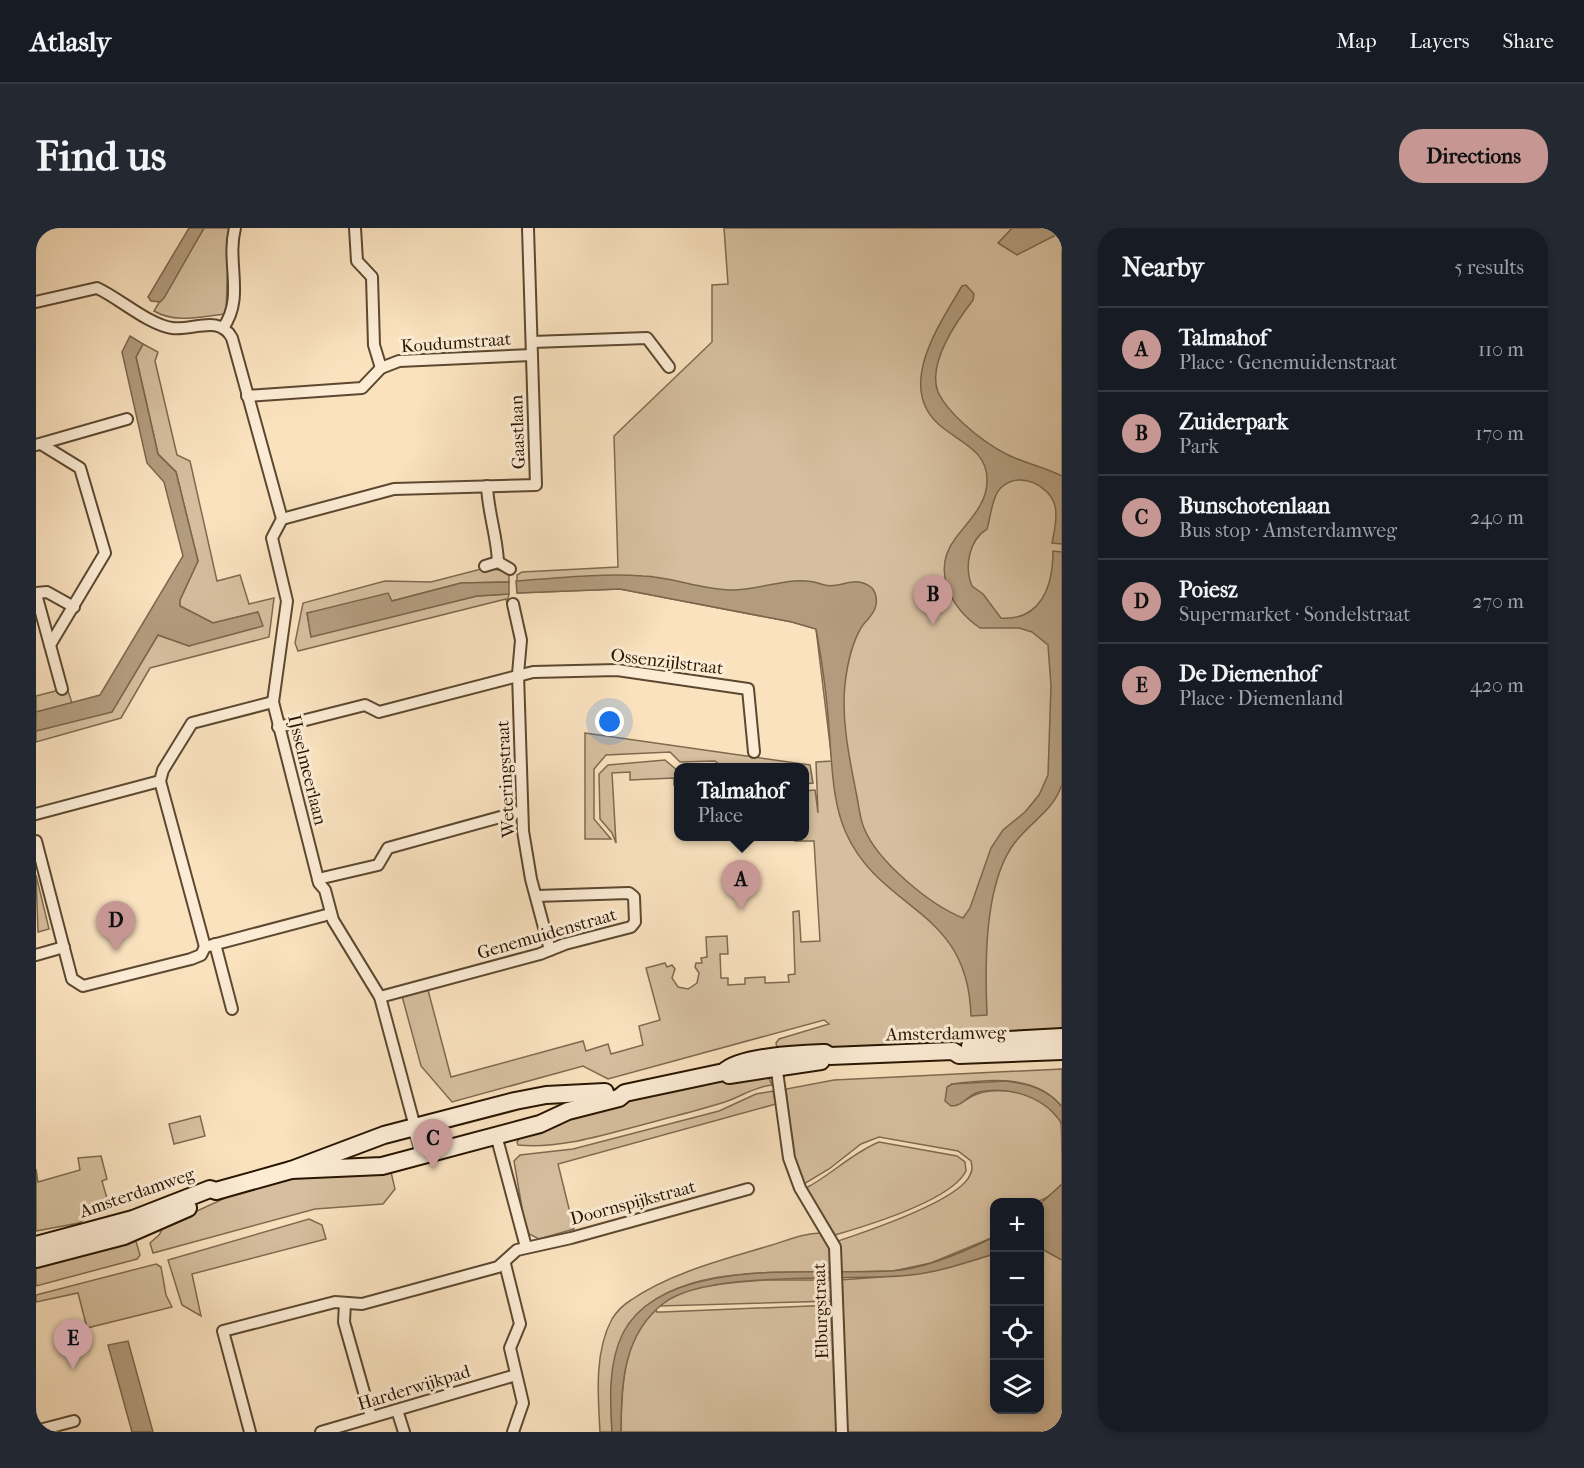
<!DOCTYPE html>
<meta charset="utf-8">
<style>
:root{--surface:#171b24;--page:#242831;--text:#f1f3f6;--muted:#9ea1a6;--line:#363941;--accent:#c59692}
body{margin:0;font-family:"IM FELL French Canon",serif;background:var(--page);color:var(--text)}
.controls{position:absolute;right:18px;bottom:18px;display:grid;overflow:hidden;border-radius:12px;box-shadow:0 3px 9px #0003}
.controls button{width:54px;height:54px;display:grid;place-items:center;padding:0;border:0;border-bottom:2px solid var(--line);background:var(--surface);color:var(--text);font:30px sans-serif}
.you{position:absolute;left:574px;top:494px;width:21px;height:21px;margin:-15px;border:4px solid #fff;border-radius:50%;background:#1a73e8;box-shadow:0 0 0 9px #1a73e833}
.badge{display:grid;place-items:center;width:39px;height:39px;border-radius:50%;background:var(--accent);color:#111;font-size:20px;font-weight:700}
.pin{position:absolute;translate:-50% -50px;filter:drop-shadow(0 2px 3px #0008)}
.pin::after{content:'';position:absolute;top:32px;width:21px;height:18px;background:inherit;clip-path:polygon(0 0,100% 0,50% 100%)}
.popup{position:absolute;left:638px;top:535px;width:135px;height:78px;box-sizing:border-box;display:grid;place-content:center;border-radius:12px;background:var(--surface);filter:drop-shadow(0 2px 4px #0005);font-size:20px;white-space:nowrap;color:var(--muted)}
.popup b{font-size:22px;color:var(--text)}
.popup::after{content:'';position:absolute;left:50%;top:100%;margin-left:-12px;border:12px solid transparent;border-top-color:var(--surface)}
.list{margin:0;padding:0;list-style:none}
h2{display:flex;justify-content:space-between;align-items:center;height:78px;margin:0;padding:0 24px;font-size:26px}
h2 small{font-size:20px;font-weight:400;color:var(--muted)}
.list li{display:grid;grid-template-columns:39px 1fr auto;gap:18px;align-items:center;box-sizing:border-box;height:84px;padding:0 24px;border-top:2px solid var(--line)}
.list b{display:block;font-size:22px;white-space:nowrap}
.list p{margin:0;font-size:20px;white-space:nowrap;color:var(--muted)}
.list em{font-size:20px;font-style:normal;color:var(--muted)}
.icon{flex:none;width:33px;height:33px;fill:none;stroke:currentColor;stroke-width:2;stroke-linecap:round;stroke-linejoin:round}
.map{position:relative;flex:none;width:1026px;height:1204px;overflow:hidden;border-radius:24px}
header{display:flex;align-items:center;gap:36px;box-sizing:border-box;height:84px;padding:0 30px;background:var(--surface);border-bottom:2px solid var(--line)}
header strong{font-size:28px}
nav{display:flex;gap:33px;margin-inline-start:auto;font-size:21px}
.intro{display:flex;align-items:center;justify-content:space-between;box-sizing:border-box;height:144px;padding:0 36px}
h1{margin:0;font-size:42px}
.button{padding:15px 27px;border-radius:24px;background:var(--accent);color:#111;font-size:21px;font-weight:700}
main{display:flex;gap:36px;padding:0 36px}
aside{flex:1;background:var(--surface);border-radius:24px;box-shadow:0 3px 9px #0003}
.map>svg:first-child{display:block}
</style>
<header>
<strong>Atlasly</strong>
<nav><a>Map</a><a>Layers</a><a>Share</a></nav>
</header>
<div class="intro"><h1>Find us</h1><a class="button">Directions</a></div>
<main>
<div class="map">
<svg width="1026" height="1204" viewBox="0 0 1026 1204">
<rect width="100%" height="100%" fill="#fae2bf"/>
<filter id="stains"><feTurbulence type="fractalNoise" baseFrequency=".00333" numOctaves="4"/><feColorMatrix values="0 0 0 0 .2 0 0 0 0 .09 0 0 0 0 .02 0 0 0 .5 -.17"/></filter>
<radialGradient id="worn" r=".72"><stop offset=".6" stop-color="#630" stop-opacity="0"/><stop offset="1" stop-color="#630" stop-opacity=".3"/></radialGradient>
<!-- green -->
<g fill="#d6bf9f" stroke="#7f6a50" stroke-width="1.5">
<path d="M168 0H193L190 86C166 88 140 96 118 83Z"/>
<path d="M688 0H1026V806L742 825 740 815 743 811 793 796 788 792 572 851 547 838 416 874 385 838 366 768 392 762 415 849 547 813 550 823 572 816 575 826 607 817 603 798 624 792 610 740 629 735 631 739 636 737 639 741 636 750 642 759 652 761 661 755 663 745 659 739 660 735H666L665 730 671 729 670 709 691 708 692 726H684L685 750H692V757L709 756V750L729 749V755L753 754 752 747 759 746 757 684 763 683 765 714 784 713 778 613H759L760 609 768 608V563L779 562 782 585 780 534 796 533 780 401 756 394 584 361 481 365V347L486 344 582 339 578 208 676 114V57L692 56Z"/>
<path d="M107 116 122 124 119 133 141 227 154 233 181 353 204 347 213 376 238 370 233 409 114 440 85 490 0 514V503L76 483 122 407 153 418 222 384 177 395 144 378V372L162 333 140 244 122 226 100 129Z"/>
<path d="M449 340 469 343 473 348V354L425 355 356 373 271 385 275 408 441 368 473 366 471 375 470 371 262 423 259 415 267 375 349 353 395 354Z"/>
<path d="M31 460 36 475 0 484V468Z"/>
<path d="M549 505 774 537 777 555 768 556V540L686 539 679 533 644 534 634 524 570 527 558 541V591L575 611H549Z"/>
<path d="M629 532 642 543V557H638V550L594 552V544L576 545 580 615 576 605 564 591 563 546 572 537Z"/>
<path d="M0 647 13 701 2 704Z"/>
<path d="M1026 841V879C1001 846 952 851 916 856L930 872C955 853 1014 863 1025 895 1026 908 1026 941 1026 956 1003 982 991 974 958 974V1009L895 1035 857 1043 803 1044 805 1026 802 1013C829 1004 923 973 934 947 937 942 936 938 935 933L922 923 843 909 825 916 793 941 768 956 758 931 750 861 798 852Z"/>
<path d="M732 848 736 857C718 859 706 868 689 874 664 882 638 888 613 895 569 906 527 921 482 917L481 914 486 907 550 882 691 851Z"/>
<path d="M737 863 740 876 522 936 538 1001 503 1011 493 1006 488 992 478 933 484 927 537 921 683 883 720 866Z"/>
<path d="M164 888 169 908 138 916 133 896Z"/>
<path d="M843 914 921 928 929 934 930 943C915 973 830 998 799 1007L770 960C795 947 816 925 843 914Z"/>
<path d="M65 928 71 951 66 953 72 974 43 995 0 1003V941L2 954 44 942 42 930Z"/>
<path d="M355 944 359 961 347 976 279 981 117 1025 114 1015 123 1007 128 998 200 965 252 950Z"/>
<path d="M273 991 286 997 290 1011 156 1046 165 1088 146 1077 132 1032Z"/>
<path d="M785 1005C795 1016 796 1029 796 1044 737 1044 636 1039 597 1093 592 1098 591 1107 588 1114 575 1151 574 1165 576 1204H564C562 1168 558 1124 576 1091 581 1083 587 1077 595 1072 636 1044 690 1031 736 1017 752 1012 768 1005 785 1005Z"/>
<path d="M99 1010 104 1027 101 1031 0 1058V1036Z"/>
<path d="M1004 1020 1026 1032V1204H809L803 1052C859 1049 905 1043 958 1026V1182H1004Z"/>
<path d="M120 1036 125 1039 130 1067 136 1079 51 1100 42 1065 0 1074V1067Z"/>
<path d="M728 1052H796L798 1073 624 1078C649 1055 696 1055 728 1052Z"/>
<path d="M798 1077 803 1204H585C585 1161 586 1113 620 1082L621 1084H626Z"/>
</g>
<!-- water -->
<g fill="#b39c7e" stroke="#7b664c" stroke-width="1.5">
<path d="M153 0H168L128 70 124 74 115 73 112 69Z"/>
<path d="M976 0H1026V4L981 27 962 15Z"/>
<path d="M930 57 938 66 937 72C920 94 891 135 902 164 908 177 918 187 928 196 941 208 955 218 970 226 988 235 1008 239 1026 248V316L1016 315C1018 304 1022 290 1019 278 1014 258 985 243 967 258 956 266 955 288 951 301 933 312 928 339 936 358L947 366 965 390C1005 393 1017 358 1017 323L1026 324V556C1018 584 990 596 975 620 948 662 949 738 951 787L935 788C932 679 846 685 810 605 796 574 796 535 793 501 791 468 786 434 780 401L756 394 584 361 481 365 480 353C521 350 565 345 607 348 637 349 666 362 696 362 727 362 756 346 785 356 803 363 819 345 836 360 840 365 841 371 840 377 838 388 830 391 825 400 816 415 811 439 809 456 805 493 814 533 821 569 823 579 824 591 828 600 841 633 894 677 927 690L934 680 955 620 967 602 989 584 1003 567 1012 547 1015 458 1012 417 996 404 983 400H944C915 380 895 343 919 311 932 293 951 277 951 253 952 224 926 215 907 200 857 162 903 97 926 58Z"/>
<path d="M94 108 107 116 100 129 122 226 140 244 162 333 144 372V378L177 395 222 384 227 398 153 418 122 407 76 484 0 503V484L64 467 147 328 128 254 111 235 86 124Z"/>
<path d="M473 354V366L441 368 275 409 271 385 352 365 356 373 425 355Z"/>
<path d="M970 853C992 856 1012 861 1026 879V896C1009 869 975 858 943 864 931 867 928 878 915 878L909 873 911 859 916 856Z"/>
<path d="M1026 956V1032L1004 1020V976Z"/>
<path d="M958 1009V1026C931 1034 904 1044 875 1047 815 1054 672 1041 628 1075 587 1106 585 1157 585 1204H576C574 1172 572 1135 587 1105 628 1026 782 1048 855 1043 890 1041 928 1024 958 1009Z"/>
<path d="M92 1113 117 1204H96L72 1117Z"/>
</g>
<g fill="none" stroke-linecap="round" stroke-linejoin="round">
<!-- minor casing -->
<g stroke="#5c4830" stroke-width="14">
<g id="minor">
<path d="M319 0 321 33 336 49 338 117 345 140"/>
<path d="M0 74 61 60C83 70 113 97 136 100 157 103 183 86 196 110L246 291 236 310 251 373 237 474 283 655 289 662 297 692 344 769 379 899"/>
<path d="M187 100C209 69 190 35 199 0"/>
<path d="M496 114 611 110 633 139"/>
<path d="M211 168 326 160 345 140 363 133 496 127"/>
<path d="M5 216 44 240 69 325 14 417"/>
<path d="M0 217 91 191"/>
<path d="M451 258C452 284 461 308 462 334"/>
<path d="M246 291 358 261 500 257 492 0"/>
<path d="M449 338 462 334 474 341"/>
<path d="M0 365 11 364 38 379"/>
<path d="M0 366 26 461"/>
<path d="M477 376 485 412 482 446 487 603 495 651 514 722"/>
<path d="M242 499 329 477 343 484 497 444 581 442 712 461 718 524"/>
<path d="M124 553 169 719"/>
<path d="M0 586 124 553 127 542 156 495 237 474"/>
<path d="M0 613 36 751 47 758 155 731 165 727 169 719 294 686"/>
<path d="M282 651 342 637 352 620 486 583"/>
<path d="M179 716 196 781"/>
<path d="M0 727 28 719"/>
<path d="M344 769 504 726 529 716 595 699 599 694 598 669 593 665 500 668"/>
<path d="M740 836 753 930 764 960 799 1019 806 1204"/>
<path d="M460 907 490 1019"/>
<path d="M469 1036 484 1096 474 1120 487 1175 477 1204"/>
<path d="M309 1075 308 1094 335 1189"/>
<path d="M361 1182 368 1204"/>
<path d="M0 1203 38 1193"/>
<path d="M214 1204 187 1103 299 1074 326 1076 462 1039 481 1022 535 1010 712 961"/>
<path d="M285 1204 480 1147"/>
</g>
</g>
<!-- tertiary casing -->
<g stroke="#5c4830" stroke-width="16">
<path id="tertiary" d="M379 899 387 927"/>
</g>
<!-- secondary casing -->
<g stroke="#281500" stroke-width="20">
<g id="secondary">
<path d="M934 818 972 812 1026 809"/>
<path d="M693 847 785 833"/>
<path d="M255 942 346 938 504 896 532 883 583 870 589 865 688 844C704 828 765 826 789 825L794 828 917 823 923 827 1026 823"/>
<path d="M0 1017 97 991 174 961 180 963 255 942 348 907 479 873 510 867 569 864"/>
<path d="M0 1031 88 1008 152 980"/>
</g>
</g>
<!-- minor -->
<use href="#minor" stroke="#fcecd5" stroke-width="10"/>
<!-- tertiary -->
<use href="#tertiary" stroke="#fcecd5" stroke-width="14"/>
<!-- secondary -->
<use href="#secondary" stroke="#fcecd5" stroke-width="16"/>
</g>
<g text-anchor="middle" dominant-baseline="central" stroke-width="6" stroke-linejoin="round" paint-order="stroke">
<!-- street labels -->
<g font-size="18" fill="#281500" stroke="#fcecd5">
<text transform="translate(420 115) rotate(-4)">Koudumstraat</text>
<text transform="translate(482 204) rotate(-92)">Gaastlaan</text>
<text transform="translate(631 434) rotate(7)">Ossenzijlstraat</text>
<text transform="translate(271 542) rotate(76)">IJsselmeerlaan</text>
<text transform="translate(470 551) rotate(-93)">Weteringstraat</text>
<text transform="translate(511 706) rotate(-16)">Genemuidenstraat</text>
<text transform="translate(910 806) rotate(-1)">Amsterdamweg</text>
<text transform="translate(101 965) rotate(-19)">Amsterdamweg</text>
<text transform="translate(597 975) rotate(-15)">Doornspijkstraat</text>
<text transform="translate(785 1083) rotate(-92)">Elburgstraat</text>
<text transform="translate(378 1160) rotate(-17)">Harderwijkpad</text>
</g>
</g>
<rect width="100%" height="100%" filter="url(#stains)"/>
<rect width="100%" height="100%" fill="url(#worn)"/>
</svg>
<div class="controls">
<button>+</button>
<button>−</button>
<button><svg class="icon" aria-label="locate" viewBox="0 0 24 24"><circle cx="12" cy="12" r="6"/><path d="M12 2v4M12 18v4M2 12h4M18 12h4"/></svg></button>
<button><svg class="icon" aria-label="layers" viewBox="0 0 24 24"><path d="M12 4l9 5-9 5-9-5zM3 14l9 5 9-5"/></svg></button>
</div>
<div class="you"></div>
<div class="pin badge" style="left:705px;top:682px">A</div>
<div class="popup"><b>Talmahof</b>Place</div>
<div class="pin badge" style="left:897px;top:397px">B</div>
<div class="pin badge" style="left:397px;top:941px">C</div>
<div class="pin badge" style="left:80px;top:723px">D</div>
<div class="pin badge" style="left:37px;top:1141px">E</div>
</div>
<aside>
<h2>Nearby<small>5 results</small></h2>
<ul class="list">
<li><span class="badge">A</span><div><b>Talmahof</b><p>Place · Genemuidenstraat</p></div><em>110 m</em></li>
<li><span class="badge">B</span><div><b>Zuiderpark</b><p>Park</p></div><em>170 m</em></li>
<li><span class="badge">C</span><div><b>Bunschotenlaan</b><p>Bus stop · Amsterdamweg</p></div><em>240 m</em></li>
<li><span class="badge">D</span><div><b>Poiesz</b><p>Supermarket · Sondelstraat</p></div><em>270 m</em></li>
<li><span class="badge">E</span><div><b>De Diemenhof</b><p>Place · Diemenland</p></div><em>420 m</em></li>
</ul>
</aside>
</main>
